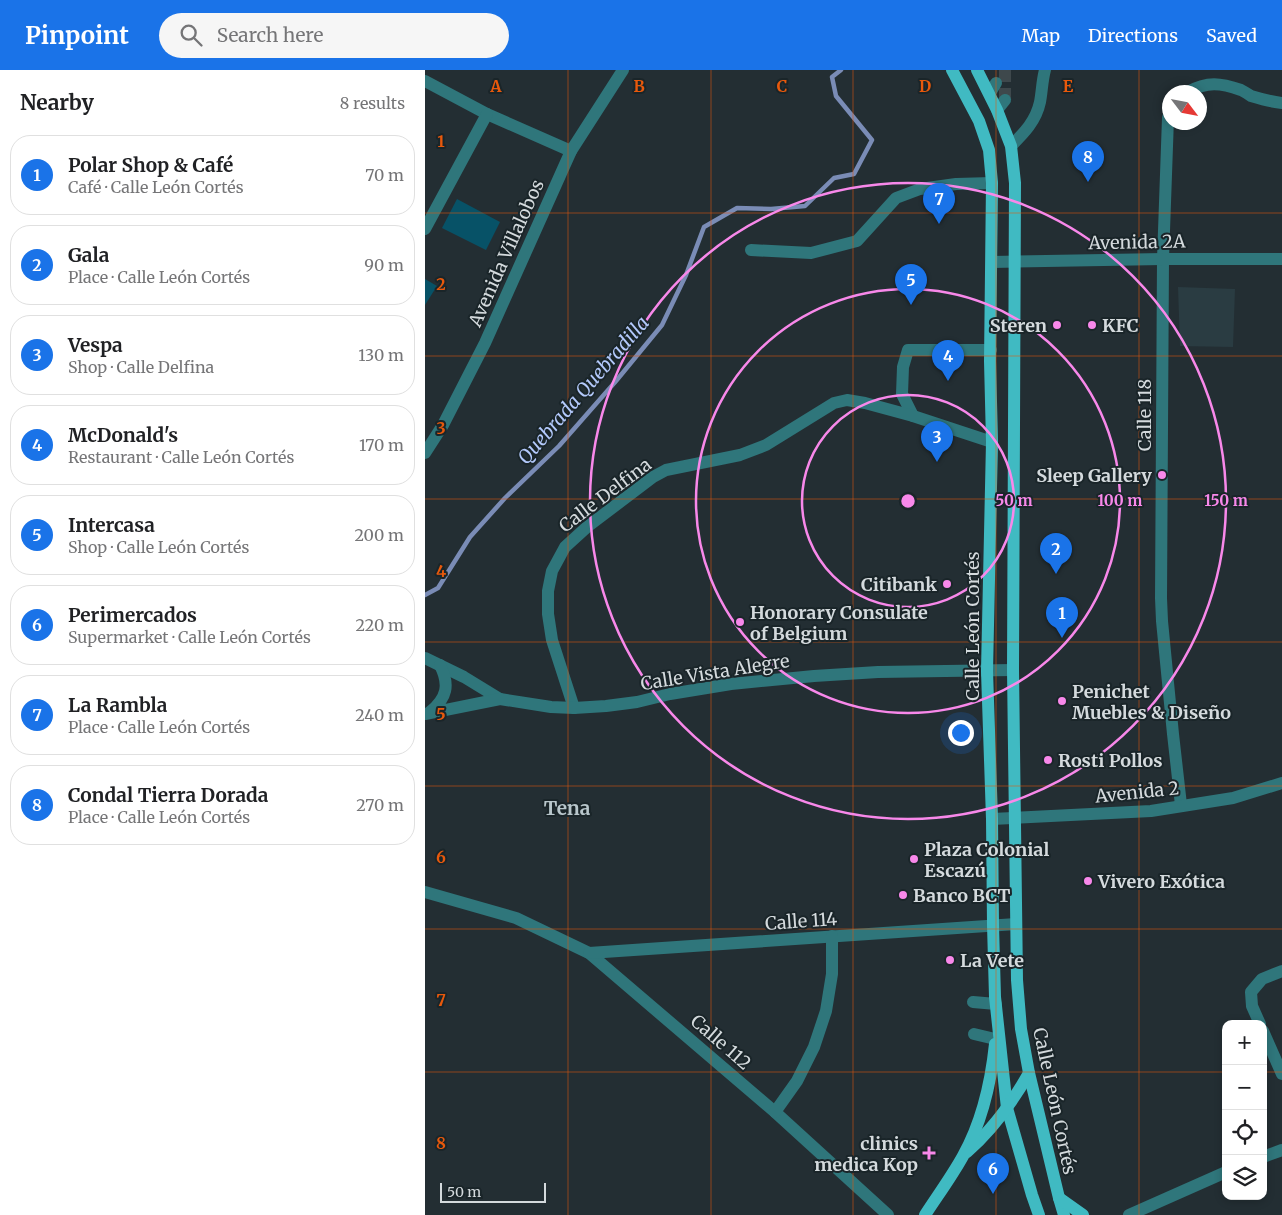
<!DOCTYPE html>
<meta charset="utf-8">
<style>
:root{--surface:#fff;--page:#f6f6f6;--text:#202124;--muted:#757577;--line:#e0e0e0;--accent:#1a73e8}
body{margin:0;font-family:Merriweather,serif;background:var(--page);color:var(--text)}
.controls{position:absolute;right:15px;bottom:15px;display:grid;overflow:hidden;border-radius:10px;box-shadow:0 2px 8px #0003}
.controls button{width:45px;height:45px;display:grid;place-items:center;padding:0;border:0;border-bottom:1px solid var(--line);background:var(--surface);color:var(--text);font:25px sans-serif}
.compass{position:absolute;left:737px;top:15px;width:45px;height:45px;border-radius:50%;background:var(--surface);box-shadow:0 2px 8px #0003;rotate:122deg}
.scale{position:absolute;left:15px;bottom:12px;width:106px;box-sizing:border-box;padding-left:5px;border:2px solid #d4dadd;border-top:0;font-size:14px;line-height:18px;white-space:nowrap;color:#d4dadd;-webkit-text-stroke:4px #1a2529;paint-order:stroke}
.you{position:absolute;left:535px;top:662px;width:18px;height:18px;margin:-12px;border:4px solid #fff;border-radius:50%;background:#1a73e8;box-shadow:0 0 0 8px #1a73e833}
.badge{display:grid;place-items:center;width:32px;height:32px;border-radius:50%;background:var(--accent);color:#fff;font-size:16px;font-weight:700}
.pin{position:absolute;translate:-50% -41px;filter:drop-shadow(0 1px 2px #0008)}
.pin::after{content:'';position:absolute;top:26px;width:18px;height:15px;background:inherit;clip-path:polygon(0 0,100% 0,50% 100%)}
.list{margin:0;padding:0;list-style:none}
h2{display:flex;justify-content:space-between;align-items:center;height:65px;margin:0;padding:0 20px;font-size:21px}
h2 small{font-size:16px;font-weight:400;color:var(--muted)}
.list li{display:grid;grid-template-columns:32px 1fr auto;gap:15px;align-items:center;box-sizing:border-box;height:80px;margin:0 10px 10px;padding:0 10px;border:1px solid var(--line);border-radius:20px}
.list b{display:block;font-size:19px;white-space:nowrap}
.list p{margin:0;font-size:16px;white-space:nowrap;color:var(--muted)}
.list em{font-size:16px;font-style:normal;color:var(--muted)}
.icon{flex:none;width:28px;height:28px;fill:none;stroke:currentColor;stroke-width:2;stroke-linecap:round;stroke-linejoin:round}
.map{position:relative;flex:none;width:857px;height:1145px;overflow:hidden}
header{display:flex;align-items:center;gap:30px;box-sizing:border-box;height:70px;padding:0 25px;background:var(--accent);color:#fff}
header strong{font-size:24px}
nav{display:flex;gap:28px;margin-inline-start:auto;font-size:18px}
.search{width:350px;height:45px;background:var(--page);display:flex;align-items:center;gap:12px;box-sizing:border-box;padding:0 18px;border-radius:28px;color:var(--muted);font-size:19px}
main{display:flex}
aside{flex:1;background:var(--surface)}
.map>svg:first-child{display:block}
</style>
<header>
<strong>Pinpoint</strong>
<div class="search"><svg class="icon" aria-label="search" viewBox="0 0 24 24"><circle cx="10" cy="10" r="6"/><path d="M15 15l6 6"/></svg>Search here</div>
<nav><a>Map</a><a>Directions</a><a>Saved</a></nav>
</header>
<main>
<aside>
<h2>Nearby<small>8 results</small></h2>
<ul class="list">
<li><span class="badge">1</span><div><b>Polar Shop &amp; Café</b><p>Café · Calle León Cortés</p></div><em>70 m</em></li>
<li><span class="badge">2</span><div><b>Gala</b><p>Place · Calle León Cortés</p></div><em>90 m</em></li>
<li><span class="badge">3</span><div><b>Vespa</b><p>Shop · Calle Delfina</p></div><em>130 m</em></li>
<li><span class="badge">4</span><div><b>McDonald's</b><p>Restaurant · Calle León Cortés</p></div><em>170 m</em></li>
<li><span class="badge">5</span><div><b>Intercasa</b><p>Shop · Calle León Cortés</p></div><em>200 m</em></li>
<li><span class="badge">6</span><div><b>Perimercados</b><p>Supermarket · Calle León Cortés</p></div><em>220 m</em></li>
<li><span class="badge">7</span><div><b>La Rambla</b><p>Place · Calle León Cortés</p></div><em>240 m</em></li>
<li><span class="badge">8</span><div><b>Condal Tierra Dorada</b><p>Place · Calle León Cortés</p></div><em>270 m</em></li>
</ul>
</aside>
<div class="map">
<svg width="857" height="1145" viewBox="0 0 857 1145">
<rect width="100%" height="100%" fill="#232e33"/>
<!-- built -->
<path fill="#2a3c42" d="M753 217 810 219 808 277 755 276Z"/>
<!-- green -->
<g fill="#075267">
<path d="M32 129 75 152 61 180 17 158Z"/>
<path d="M0 209 12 216 0 235Z"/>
</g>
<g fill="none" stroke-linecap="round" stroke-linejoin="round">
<!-- stream -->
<path stroke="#7a8cb6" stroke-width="4.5" d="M0 525 13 518 45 467 80 428 134 376 191 311 237 255 261 205 279 157 312 138 346 139 380 136 409 108 429 104 447 70 411 26 407 7 416 0"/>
<!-- minor-tunnel -->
<path stroke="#3e484c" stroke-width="12" stroke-dasharray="12 6" stroke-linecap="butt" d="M580 0V30"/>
<!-- minor -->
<g stroke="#2f767b" stroke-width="12">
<path d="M0 11 62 44 146 81"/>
<path d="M763 22C782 11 796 13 816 20 820 22 823 24 826 26 836 29 847 32 857 33"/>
<path d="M565 23 571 13"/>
<path d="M572 40 580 30"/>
<path d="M744 45 743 48 738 189 736 528 737 551 748 664 756 735"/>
<path d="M586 76C599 63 611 51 615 32 617 22 617 11 620 0"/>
<path d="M0 159 62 44"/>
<path d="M326 180 386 183 432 171 471 128 495 119 531 114 567 113"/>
<path d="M567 192 738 189H857"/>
<path d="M488 346 477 324 478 297 483 280H566"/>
<path d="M0 383 18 355 60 273 146 81 198 0"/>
<path d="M0 588 39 607 75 629"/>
<path d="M149 638 127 570 123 544V521L127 501 140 477 162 457 228 407 241 400 315 385 341 375 409 333 422 330 440 333 488 346 567 372"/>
<path d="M5 642C22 628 25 615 15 595"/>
<path d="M0 644 75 629 126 637 149 638 181 636 212 632 245 624 306 614 389 606 453 602 588 600"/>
<path d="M567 749 726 741 808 728 857 713"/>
<path d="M0 822 91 848 164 883 350 1042 463 1145"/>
<path d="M164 883 591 854"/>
<path d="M548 932 571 934"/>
<path d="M835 954 827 936 826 922 837 909 857 901"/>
<path d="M838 961 857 1004"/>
<path d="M549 964 570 969"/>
<path d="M350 1042 372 1011 389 977 401 941 407 904V866"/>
<path d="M838 1087 857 1080"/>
<path d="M704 1145 801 1102"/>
</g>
<!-- major -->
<g stroke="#40bac2" stroke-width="12">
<path d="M527 0 554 51 564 80 567 113 565 291 567 372 562 601 567 749 568 855 570 927 582 1038 607 1125 614 1145"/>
<path d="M552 0 572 40 586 76 590 113 588 600 592 910 596 959 604 1003 634 1128 639 1145"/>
<path d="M542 1082C568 1059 587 1033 604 1003"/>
<path d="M634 1128 658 1145"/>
<path d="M500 1145C513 1125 527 1106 538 1086 557 1052 566 1012 570 974"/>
</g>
</g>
<!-- grid -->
<path fill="none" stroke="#e8590c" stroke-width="1" stroke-opacity="0.55" d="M143 0V1145M286 0V1145M428 0V1145M571 0V1145M714 0V1145M0 143H857M0 286H857M0 429H857M0 572H857M0 716H857M0 859H857M0 1002H801M838 1002H857"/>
<!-- distance rings -->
<g fill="none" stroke="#f888ea" stroke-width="2.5">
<circle cx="483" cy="431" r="106"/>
<circle cx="483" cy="431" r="212"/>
<circle cx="483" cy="431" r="318"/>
</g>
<!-- markers -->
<g fill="#f888ea" stroke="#1a2529" stroke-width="2">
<circle cx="632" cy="255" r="5"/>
<circle cx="667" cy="255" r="5"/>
<circle cx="737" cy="405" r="5"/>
<circle cx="522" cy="514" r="5"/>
<circle cx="315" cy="552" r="5"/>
<circle cx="637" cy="631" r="5"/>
<circle cx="623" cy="690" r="5"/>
<circle cx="489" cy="789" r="5"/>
<circle cx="663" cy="811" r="5"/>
<circle cx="478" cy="825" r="5"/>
<circle cx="525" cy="890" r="5"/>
<path d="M501.5 1075.5h5v5h5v5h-5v5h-5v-5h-5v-5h5z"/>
</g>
<g text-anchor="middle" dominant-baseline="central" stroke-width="4" stroke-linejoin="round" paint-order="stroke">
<!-- street labels -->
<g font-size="18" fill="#d4dadd" stroke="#1a2529">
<text transform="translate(712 172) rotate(-1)">Avenida 2A</text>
<text transform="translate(81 183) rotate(-66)">Avenida Villalobos</text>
<text transform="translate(719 345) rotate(-90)">Calle 118</text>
<text transform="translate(180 425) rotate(-37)">Calle Delfina</text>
<text transform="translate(547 556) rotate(-90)">Calle León Cortés</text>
<text transform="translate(290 602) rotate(-9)">Calle Vista Alegre</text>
<text transform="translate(712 722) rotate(-6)">Avenida 2</text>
<text transform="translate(376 851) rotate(-4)">Calle 114</text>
<text transform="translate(296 972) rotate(41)">Calle 112</text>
<text transform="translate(630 1031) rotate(78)">Calle León Cortés</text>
</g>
<!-- poi labels -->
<g font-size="18" font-weight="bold" fill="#d4dadd" stroke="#1a2529" text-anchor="start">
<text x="622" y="255" text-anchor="end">Steren</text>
<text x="677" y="255">KFC</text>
<text x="727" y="405" text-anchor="end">Sleep Gallery</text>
<text x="512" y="514" text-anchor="end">Citibank</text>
<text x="325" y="542">Honorary Consulate<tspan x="325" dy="21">of Belgium</tspan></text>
<text x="647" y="621">Penichet<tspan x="647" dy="21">Muebles &amp; Diseño</tspan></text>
<text x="633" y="690">Rosti Pollos</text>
<text x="499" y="779">Plaza Colonial<tspan x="499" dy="21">Escazú</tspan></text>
<text x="673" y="811">Vivero Exótica</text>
<text x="488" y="825">Banco BCT</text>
<text x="535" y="890">La Vete</text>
<text x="493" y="1073" text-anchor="end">clinics<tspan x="493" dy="21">medica Kop</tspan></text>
</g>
<!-- water labels -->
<g font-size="19" font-style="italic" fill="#b3c9fb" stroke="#1a2529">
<text transform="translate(158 320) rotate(-49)">Quebrada Quebradilla</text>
</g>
<!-- neighbourhood labels -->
<g font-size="19" font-weight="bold" fill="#b8c6cb" stroke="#1a2529">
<text x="142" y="738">Tena</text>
</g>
</g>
<g font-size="16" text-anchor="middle" font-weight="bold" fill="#e8590c" stroke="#1a2529" stroke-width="4" stroke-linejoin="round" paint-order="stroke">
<text x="71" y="22">A</text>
<text x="214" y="22">B</text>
<text x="357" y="22">C</text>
<text x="500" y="22">D</text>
<text x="643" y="22">E</text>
<text x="16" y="77">1</text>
<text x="16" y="220">2</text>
<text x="16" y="364">3</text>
<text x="16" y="507">4</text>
<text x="16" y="650">5</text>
<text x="16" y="793">6</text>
<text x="16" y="936">7</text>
<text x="16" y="1079">8</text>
</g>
<circle cx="483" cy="431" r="8" fill="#f888ea" stroke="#1a2529" stroke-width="2.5"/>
<g font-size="15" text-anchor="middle" font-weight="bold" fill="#f888ea" stroke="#1a2529" stroke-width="4" stroke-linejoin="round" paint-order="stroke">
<text x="589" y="436">50 m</text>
<text x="695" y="436">100 m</text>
<text x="801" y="436">150 m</text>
</g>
</svg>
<div class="controls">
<button>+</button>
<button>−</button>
<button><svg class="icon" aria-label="locate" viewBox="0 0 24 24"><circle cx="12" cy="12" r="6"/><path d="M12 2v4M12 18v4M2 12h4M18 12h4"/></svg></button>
<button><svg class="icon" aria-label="layers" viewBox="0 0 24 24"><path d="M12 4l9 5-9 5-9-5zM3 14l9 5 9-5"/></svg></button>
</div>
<svg class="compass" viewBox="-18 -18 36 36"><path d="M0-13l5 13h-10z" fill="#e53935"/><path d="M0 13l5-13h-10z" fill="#757577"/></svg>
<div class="scale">50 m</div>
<div class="you"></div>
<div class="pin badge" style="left:637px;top:568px">1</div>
<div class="pin badge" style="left:631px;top:504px">2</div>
<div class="pin badge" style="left:512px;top:392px">3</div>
<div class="pin badge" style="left:523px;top:311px">4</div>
<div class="pin badge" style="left:486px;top:235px">5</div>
<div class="pin badge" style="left:568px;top:1124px">6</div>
<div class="pin badge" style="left:514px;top:154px">7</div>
<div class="pin badge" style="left:663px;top:112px">8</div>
</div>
</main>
